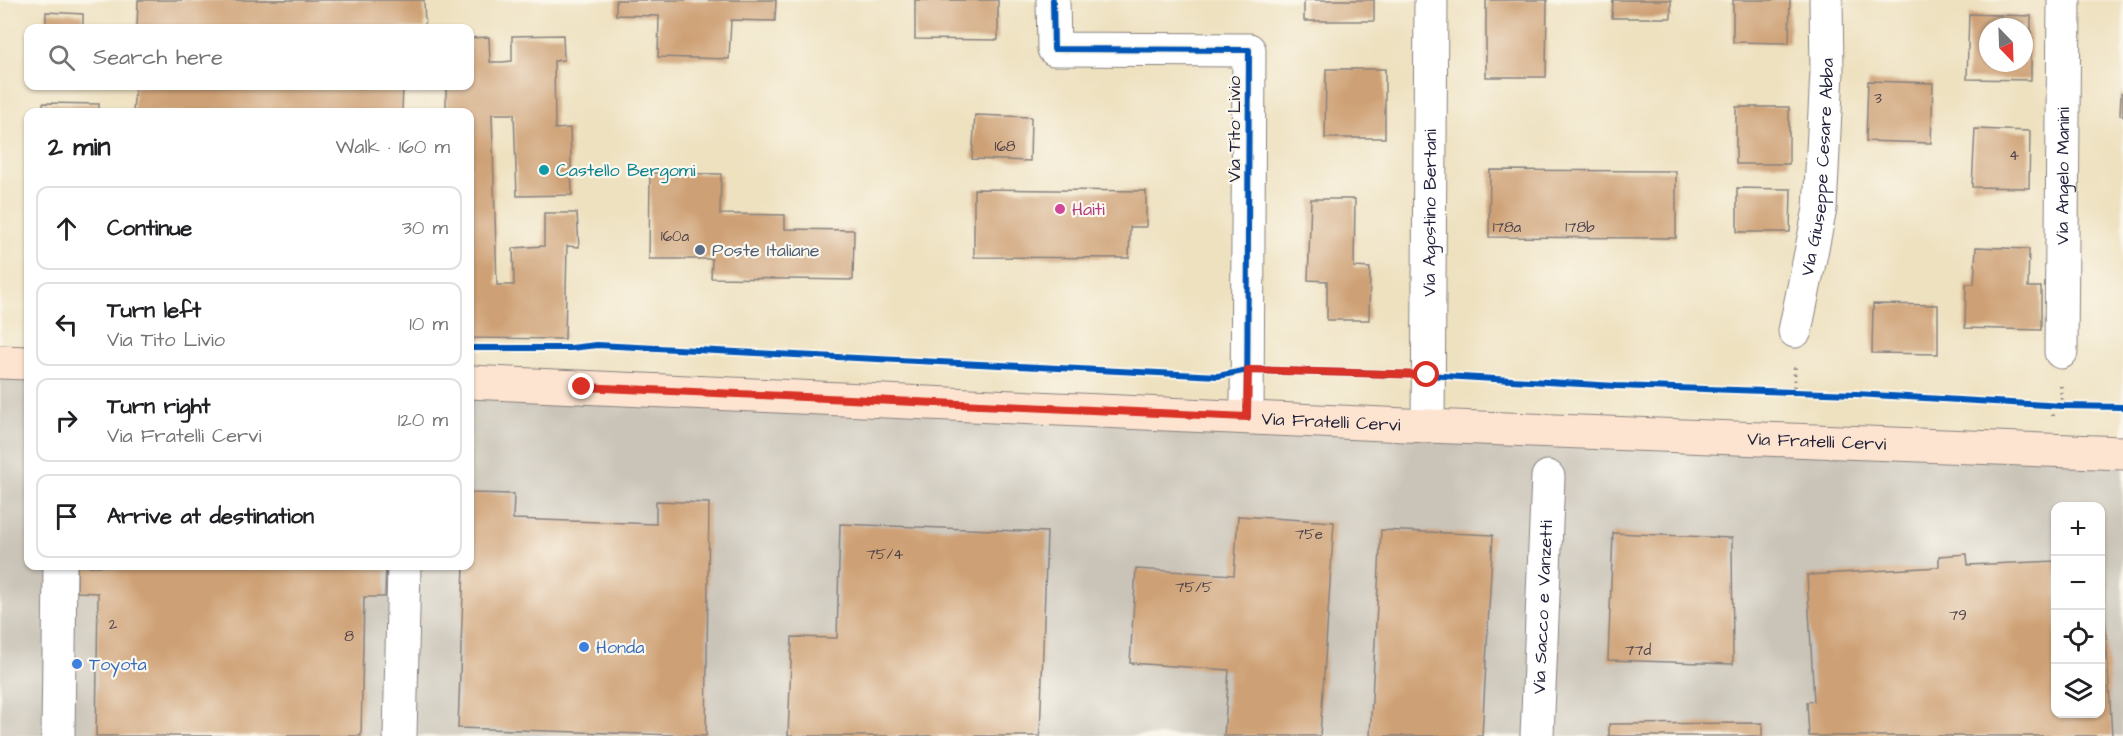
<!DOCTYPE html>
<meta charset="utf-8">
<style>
:root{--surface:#fff;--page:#f2f2f2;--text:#202124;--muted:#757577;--line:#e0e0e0}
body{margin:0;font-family:"Architects Daughter",sans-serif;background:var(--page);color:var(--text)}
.controls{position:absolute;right:18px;bottom:18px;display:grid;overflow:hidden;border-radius:12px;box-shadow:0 2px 4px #0004}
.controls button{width:54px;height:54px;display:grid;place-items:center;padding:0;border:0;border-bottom:2px solid var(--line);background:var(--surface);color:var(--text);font:30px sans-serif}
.compass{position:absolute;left:1979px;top:18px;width:54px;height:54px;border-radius:50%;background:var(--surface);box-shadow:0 2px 4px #0004;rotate:157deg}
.stop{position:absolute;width:18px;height:18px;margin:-14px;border:4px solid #d93025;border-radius:50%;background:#fff}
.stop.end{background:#d93025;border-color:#fff;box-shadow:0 2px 6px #0008}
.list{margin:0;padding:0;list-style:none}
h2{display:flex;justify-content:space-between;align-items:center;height:78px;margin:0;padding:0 24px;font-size:26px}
h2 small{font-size:20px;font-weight:400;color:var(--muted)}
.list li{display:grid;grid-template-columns:39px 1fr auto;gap:18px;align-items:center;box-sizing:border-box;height:84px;margin:0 12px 12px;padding:0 12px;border:2px solid var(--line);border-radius:12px}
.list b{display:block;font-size:22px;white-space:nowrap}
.list p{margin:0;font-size:20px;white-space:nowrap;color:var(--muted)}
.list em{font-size:20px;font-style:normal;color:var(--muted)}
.icon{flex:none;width:33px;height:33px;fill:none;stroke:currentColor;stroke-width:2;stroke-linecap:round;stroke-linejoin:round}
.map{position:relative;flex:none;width:2123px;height:736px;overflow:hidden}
.search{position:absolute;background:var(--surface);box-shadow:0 2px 4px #0004;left:24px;top:24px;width:450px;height:66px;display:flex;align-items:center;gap:15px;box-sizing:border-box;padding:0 21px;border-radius:12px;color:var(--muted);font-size:22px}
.panel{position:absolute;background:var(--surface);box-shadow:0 2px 4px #0004;left:24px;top:108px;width:450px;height:462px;border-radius:12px}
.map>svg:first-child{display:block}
</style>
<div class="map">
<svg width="2123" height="736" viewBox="0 0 2123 736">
<rect width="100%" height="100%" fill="#fbf7ec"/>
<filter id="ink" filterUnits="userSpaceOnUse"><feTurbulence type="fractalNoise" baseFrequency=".0167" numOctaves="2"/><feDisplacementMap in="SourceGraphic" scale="12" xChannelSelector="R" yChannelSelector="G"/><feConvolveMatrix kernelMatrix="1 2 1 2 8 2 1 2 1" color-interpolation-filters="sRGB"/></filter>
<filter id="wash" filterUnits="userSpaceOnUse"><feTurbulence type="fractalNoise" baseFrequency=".008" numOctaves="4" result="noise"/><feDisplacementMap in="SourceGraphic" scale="24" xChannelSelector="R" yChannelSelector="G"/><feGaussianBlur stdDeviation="1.35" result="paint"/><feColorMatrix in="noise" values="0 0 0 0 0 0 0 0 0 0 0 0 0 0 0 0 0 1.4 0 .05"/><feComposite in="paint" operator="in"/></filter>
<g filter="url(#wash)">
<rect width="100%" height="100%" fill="#eee1c0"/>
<!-- industrial -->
<path fill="#c9c3b8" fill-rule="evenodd" d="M0 362 28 363V566H470V383L2123 451V736H0ZM2056 506H2100V714H2056Z"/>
<g id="blocks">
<!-- building -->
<g fill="#cea075" fill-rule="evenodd">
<path d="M138 0H424L425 28H137Z"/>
<path d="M616 0H776L775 21 731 20 729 59 658 57 659 16 616 15Z"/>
<path d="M915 0H998V40L915 39Z"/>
<rect x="1304" y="0" width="70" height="21"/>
<path d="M1486 0H1547L1546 77H1486Z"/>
<path d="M1613 0H1671V18H1612Z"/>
<path d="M1733 0H1790L1789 43 1733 42Z"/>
<path d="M46 12 83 14V28H46Z"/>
<path d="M1969 14 2031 16V80L1967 79ZM1988 27H2024V63H1988Z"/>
<path d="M563 35 564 60 554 61 555 129 570 128 572 195 517 196 514 114H492L497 285H514L513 248 544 246V213H577L579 247 567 246 565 339 470 338V112H446V86H470V38L489 37 490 62H502L512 61V36Z"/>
<path d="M1326 69H1385V138H1325Z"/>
<path d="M1868 81 1933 83 1931 143 1866 141Z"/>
<path d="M135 86H403L402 112H133Z"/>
<path d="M2121 93H2123V116L2120 115Z"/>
<path d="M43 103 99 104V112H43Z"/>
<rect x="1736" y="107" width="53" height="57"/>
<path d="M975 115 1031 117 1030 161 972 159Z"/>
<path d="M1975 129 2030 131 2029 188 1972 187Z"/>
<path d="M1490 170 1676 171V238L1489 237Z"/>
<path d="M650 173 721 174 720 214 785 215V229L854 230 853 280 711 278 712 259H649Z"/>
<path d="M1737 188 1791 189 1790 232H1737Z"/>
<path d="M974 189 1146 191V227H1130L1129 258 974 257Z"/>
<path d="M1311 199H1355L1354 267 1370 268 1369 320H1327V281L1308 280Z"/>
<path d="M1976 247 2029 249 2028 287H2041V330L1965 328 1966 284H1974Z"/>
<path d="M1873 304 1938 305V354L1872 353Z"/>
<path d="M470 493 514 494 513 519 656 524V501L709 503 706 736 458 728 464 566H470Z"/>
<path d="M1238 516 1334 522 1320 736H1224L1229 670 1130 663 1136 569 1234 575Z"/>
<path d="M840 524 1047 532 1040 736H788L792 637 837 638Z"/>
<path d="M1381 530 1493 535 1482 736H1370Z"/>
<path d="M1613 533 1732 538 1733 664 1608 660Z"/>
<path d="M1967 554 1968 565 2056 561V714H2100V566H2102L2112 736H1809L1807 702 1814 701 1807 575 1939 567V556Z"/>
<path d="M77 566H386L385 597H364L361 736H96L98 593 77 592Z"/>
<path d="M1762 723V736H1609V724Z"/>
</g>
</g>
</g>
<g filter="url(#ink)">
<use href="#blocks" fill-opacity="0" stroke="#88827e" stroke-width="1.5"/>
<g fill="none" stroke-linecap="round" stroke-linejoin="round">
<!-- minor casing -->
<g stroke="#88827e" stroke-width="35">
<g id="minor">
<path d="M1053 0 1054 49 1249 50 1247 417"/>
<path id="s1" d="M1795 331 1820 209 1827 72 1826 0"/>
<path id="s2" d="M2061 352 2064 0"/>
<path id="s3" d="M1428 426 1431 0"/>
<path d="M58 736 60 566"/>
<path d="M400 736 404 566"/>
<path id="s4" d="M1537 736 1548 477"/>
</g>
</g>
<!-- secondary casing -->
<g stroke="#88827e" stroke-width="35">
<g id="secondary">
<path d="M0 362 28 363"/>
<path id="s5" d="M470 382 1428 426 2123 453"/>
</g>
</g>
<!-- path -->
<g stroke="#88827e" stroke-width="4" stroke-dasharray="1.5 4.5" stroke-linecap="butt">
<path d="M2061 386 2062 406"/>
<path d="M1794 393 1795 366"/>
<path d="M2053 416V404"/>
</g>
<!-- minor -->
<use href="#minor" stroke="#fff" stroke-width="33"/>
<!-- secondary -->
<use href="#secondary" stroke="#fde4d1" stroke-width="33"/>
<!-- cycleway casing -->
<g stroke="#fbf7ec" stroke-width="10">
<g id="cycleway">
<path d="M1053 0 1054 49 1249 50 1247 417"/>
<path d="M470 348H571L597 345 1218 376 1248 370 1427 375 1616 386 1856 394 2062 406 2123 407"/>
</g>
</g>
<!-- cycleway -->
<use href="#cycleway" stroke="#0057b8" stroke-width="6"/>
</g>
</g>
<g fill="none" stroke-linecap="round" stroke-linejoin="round" filter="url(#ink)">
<!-- route -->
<path stroke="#d93025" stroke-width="8" d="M582 387 1247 417 1248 370 1427 375"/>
</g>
<!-- markers -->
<circle fill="#0f9aa8" stroke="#fbf7ec" stroke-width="2" cx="544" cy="170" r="6"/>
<circle fill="#d1479c" stroke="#fbf7ec" stroke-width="2" cx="1060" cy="209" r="6"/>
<circle fill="#5c6f8a" stroke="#fbf7ec" stroke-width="2" cx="700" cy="250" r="6"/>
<g fill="#3f7fe0" stroke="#fbf7ec" stroke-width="2">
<circle cx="584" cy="647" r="6"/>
<circle cx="77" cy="664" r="6"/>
</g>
<g text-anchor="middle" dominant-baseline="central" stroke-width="4.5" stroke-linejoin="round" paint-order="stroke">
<!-- number labels -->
<g font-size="15" fill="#4d424a">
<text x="1878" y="98">3</text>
<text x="1005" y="146">168</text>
<text x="2014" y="155">4</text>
<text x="1507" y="227">178a</text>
<text x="1580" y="227">178b</text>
<text x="675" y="236">160a</text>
<text x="1309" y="534">75e</text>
<text x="885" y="554">75/4</text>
<text x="1194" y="587">75/5</text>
<text x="1958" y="615">79</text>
<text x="113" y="624">2</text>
<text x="349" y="636">8</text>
<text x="1638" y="650">77d</text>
</g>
<!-- street labels -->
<g font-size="18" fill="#22223b" stroke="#fbf7ec">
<text transform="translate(1234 129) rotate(-90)">Via Tito Livio</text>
<text stroke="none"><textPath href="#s1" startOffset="166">Via Giuseppe Cesare Abba</textPath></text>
<text stroke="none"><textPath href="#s2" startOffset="176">Via Angelo Manini</textPath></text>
<text stroke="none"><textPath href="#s3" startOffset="213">Via Agostino Bertani</textPath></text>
<text stroke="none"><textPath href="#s5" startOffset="862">Via Fratelli Cervi</textPath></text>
<text stroke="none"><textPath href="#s5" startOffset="1348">Via Fratelli Cervi</textPath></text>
<text stroke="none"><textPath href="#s4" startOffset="129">Via Sacco e Vanzetti</textPath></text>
</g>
<!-- culture labels -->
<g font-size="18" fill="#0d838f" stroke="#fbf7ec" text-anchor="start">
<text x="556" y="170">Castello Bergomi</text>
</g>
<!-- hotel labels -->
<g font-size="18" fill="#b23c85" stroke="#fbf7ec" text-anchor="start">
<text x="1072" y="209">Haiti</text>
</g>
<!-- service labels -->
<g font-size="18" fill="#4e5e75" stroke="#fbf7ec" text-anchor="start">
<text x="712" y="250">Poste Italiane</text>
</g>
<!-- shop labels -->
<g font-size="18" fill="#366cbe" stroke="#fbf7ec" text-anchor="start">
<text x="596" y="647">Honda</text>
<text x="89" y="664">Toyota</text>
</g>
</g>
</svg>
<div class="controls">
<button>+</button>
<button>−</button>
<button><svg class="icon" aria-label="locate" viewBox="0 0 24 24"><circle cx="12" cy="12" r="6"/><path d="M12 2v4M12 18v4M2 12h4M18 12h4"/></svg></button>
<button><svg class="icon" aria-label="layers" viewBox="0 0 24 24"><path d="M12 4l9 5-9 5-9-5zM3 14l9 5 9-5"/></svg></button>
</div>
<svg class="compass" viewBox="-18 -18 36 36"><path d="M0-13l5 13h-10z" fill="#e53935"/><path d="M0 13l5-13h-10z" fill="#757577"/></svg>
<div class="stop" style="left:1427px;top:375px"></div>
<div class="stop end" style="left:582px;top:387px"></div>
<div class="search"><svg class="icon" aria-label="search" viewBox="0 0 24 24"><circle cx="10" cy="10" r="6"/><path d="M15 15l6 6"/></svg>Search here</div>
<section class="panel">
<h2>2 min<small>Walk · 160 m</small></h2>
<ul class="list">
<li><svg class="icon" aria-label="ahead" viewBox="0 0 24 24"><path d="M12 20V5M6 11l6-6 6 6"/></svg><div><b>Continue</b></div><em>30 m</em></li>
<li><svg class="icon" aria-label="left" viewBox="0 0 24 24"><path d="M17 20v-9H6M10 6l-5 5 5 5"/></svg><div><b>Turn left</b><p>Via Tito Livio</p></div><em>10 m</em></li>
<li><svg class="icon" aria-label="right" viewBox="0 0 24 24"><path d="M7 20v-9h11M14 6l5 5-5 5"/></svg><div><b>Turn right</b><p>Via Fratelli Cervi</p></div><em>120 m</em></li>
<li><svg class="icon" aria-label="arrive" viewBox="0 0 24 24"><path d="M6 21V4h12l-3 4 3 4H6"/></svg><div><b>Arrive at destination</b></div></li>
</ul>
</section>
</div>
